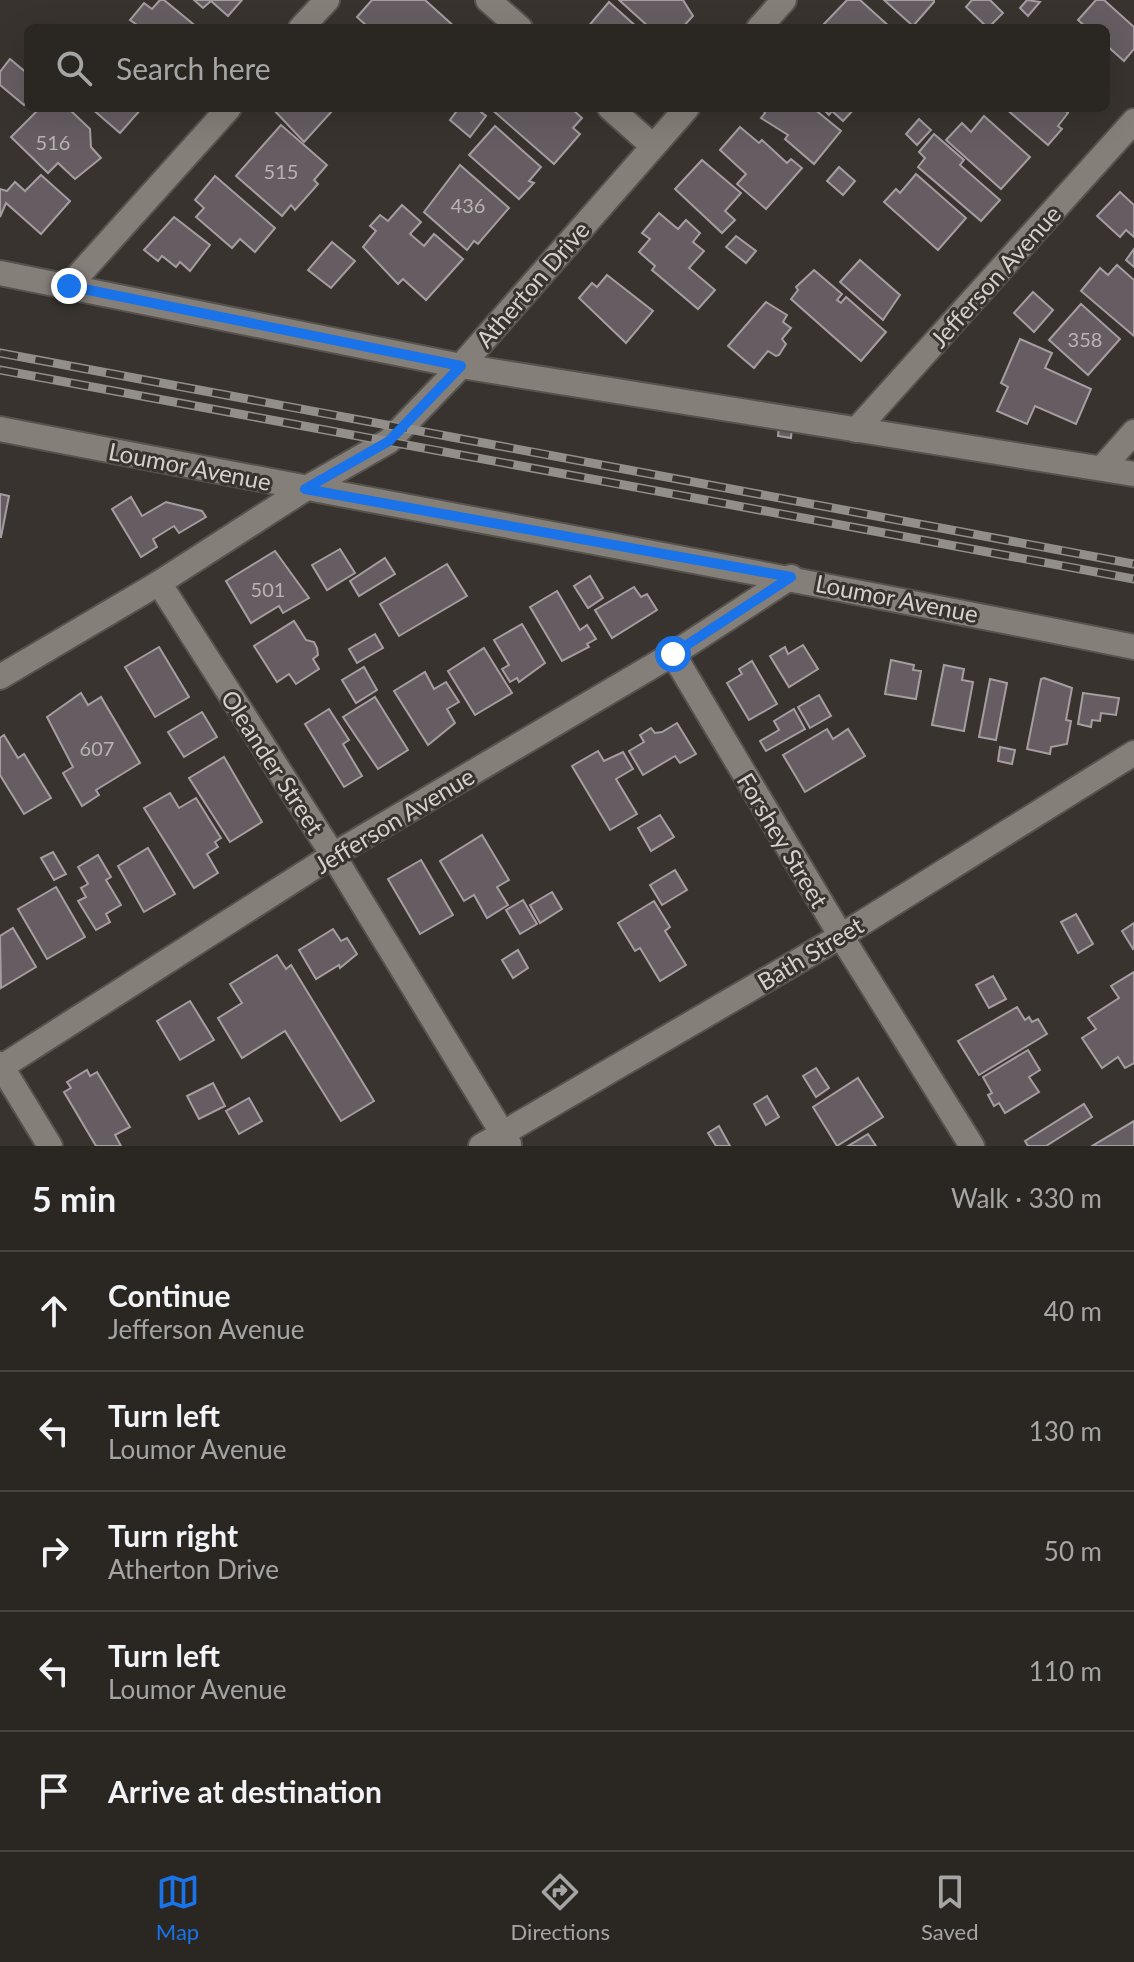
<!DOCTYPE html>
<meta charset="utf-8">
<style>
:root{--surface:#2a2622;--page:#322e2a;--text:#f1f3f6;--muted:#a5a5a5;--line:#464340;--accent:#1a73e8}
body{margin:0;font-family:Lato,sans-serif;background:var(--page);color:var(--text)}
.stop{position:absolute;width:24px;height:24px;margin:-18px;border:6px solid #1a73e8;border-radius:50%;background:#fff}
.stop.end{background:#1a73e8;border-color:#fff;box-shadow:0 2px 8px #0008}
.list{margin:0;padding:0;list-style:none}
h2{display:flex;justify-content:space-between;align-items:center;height:104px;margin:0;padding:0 32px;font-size:34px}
h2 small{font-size:26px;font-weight:400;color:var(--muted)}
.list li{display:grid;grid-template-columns:52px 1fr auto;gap:24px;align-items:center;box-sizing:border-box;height:120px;padding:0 32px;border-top:2px solid var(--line)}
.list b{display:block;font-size:30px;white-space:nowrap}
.list p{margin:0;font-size:26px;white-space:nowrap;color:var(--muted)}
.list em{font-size:26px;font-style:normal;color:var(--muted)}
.icon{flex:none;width:44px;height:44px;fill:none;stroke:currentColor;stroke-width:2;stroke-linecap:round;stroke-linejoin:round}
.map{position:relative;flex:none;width:1134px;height:1146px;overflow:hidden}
.search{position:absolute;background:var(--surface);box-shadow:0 8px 32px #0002;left:24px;right:24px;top:24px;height:88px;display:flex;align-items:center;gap:20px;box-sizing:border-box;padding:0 28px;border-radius:12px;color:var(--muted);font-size:30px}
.sheet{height:704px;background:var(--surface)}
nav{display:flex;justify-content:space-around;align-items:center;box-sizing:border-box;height:112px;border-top:2px solid var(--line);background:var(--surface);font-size:22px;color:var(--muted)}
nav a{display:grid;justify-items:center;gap:4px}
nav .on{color:var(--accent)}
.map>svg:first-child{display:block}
</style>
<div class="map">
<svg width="1134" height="1146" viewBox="0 0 1134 1146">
<rect width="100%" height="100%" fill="#38332e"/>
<!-- building -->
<g fill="#655d62" stroke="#a59da2" stroke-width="2">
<path d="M160 0H164L198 28H135L137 25 130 20 144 3 152 9Z"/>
<path d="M194 0H242L228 16 211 1 203 8Z"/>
<path d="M372 0H425L456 28H369L357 17Z"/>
<path d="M619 0H683L693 16 682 28H650Z"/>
<path d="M847 0H860L891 28H829L824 24Z"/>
<path d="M884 0H934V2L913 26Z"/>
<path d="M972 0H990L1003 13 988 28 966 7Z"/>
<path d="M1027 0 1040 2 1028 16 1020 8Z"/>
<path d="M1096 0H1104L1134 27V49L1124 61 1106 45V28H1087L1078 20Z"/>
<path d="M609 2 638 28H587Z"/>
<path d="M10 59 28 74V100L24 105 0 85V72Z"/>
<path d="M68 108 90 129 91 147 101 158 75 179 58 163 48 173 11 137 37 111 36 108Z"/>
<path d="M91 108H142L120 133Z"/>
<path d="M272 108H330L333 110 304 142Z"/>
<path d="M459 108H476L486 116 470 137 450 120Z"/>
<path d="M490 108H571L582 118 573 128 580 134 554 164Z"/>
<path d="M762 108H813L841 131 814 164 785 139 788 135 761 118 765 113Z"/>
<path d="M822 108H855L843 121 832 111 829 115Z"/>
<path d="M1005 108H1062L1068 113 1058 126 1062 129 1048 145Z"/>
<path d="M984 116 1030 157 1001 189 946 140 962 123 971 132Z"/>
<path d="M919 119 931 130 917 145 906 134Z"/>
<path d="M281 125 327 165 314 180 318 184 295 210 291 205 282 216 236 176Z"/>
<path d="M495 126 541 167 529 181 534 183 519 199 469 155Z"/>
<path d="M740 127 759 143 762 140 787 163 791 159 802 168 766 209 737 184 746 174 720 150Z"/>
<path d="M934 134 964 160 960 165 1000 200 981 221 918 167 925 158 919 152Z"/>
<path d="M702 160 741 193 725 211 735 220 722 233 675 189Z"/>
<path d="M460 165 509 208 478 244 474 241 467 250 424 212Z"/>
<path d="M839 167 855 181 843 195 827 181Z"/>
<path d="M916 174 966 218 938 250 884 202 896 189 900 193Z"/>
<path d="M41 175 70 201 41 234 6 203 0 217V189L7 191 15 182 25 191Z"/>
<path d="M215 176 275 228 255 252 240 239 232 248 196 217 204 208 195 200Z"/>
<path d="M1120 192 1134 205V237L1126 230 1120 237 1097 216Z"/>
<path d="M402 205 421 222 410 234 424 246 434 234 463 259 426 300 403 279 398 284 363 247 376 231 370 226 380 215 388 221Z"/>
<path d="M659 213 678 229 686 220 700 233 693 242 704 251 689 268 715 290 698 309 652 270 655 266 639 252 650 239 642 233Z"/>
<path d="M174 217 210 245 190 271 180 262 176 267 162 256 158 261 144 250Z"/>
<path d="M736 236 756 251 746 263 726 247Z"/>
<path d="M332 242 355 261 331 288 308 270Z"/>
<path d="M1134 249V267L1126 260Z"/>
<path d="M860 260 900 295 883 320 840 282Z"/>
<path d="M1117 265 1134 280V336L1081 291 1100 268 1108 275Z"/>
<path d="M814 270 842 294 837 300 841 303 846 297 886 332 861 361 791 299 798 290 796 287Z"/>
<path d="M607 275 653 311 626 343 579 298 592 283 597 287Z"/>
<path d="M1033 292 1053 310 1034 332 1014 313Z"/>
<path d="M766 302 787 315 783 322 791 328 782 339 786 344 779 355 776 356 768 351 754 368 728 346Z"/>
<path d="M1081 304 1120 339 1088 375 1049 340Z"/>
<path d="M1020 339 1052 353 1045 368 1091 389 1076 424 1035 406 1027 424 997 411 1008 387 1001 383Z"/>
<path d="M779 425 792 427 791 438 778 436Z"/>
<path d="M0 494 9 496 1 537H0Z"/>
<path d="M131 497 142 516 166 502 202 511 206 517 179 533 174 526 153 539 157 547 141 557 112 509Z"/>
<path d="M340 549 355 573 327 590 312 565Z"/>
<path d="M275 551 309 598 283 613 279 606 251 623 226 581Z"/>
<path d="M385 558 395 574 359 596 350 581Z"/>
<path d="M447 564 467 596 399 636 380 604Z"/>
<path d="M590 576 603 598 588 608 574 586Z"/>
<path d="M634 587 641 597 647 594 657 610 612 638 595 610Z"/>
<path d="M557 591 580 630 587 625 596 639 587 644 589 647 562 661 530 607Z"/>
<path d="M294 621 306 640 314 642 317 648 318 655 313 659 319 669 296 684 289 674 277 682 254 646Z"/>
<path d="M522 624 545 663 519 682 517 678 510 682 502 669 509 665 494 640Z"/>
<path d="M375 634 383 648 357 663 349 649Z"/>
<path d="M803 645 818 669 789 687 770 656 785 647 788 654Z"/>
<path d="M159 647 189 697 155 717 125 667Z"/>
<path d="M484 648 512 693 475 715 448 671Z"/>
<path d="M891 660 914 665 913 670 921 671 916 699 885 694Z"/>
<path d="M752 661 777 704 749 720 727 683 742 674 739 669Z"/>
<path d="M944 665 964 669 962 680 973 682 964 731 932 725Z"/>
<path d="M364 667 377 690 356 703 342 680Z"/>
<path d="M425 672 434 689 446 682 459 702 447 709 455 723 428 745 394 691Z"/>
<path d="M1044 678 1072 688 1066 720 1071 721 1067 744 1051 747 1050 754 1027 749 1041 679Z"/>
<path d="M990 679 1007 683 996 740 979 737Z"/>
<path d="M81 693 88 705 101 697 140 763 96 790 99 795 82 806 63 773 73 767 47 717Z"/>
<path d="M1083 693 1119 698 1116 715 1101 713 1100 721 1092 720 1091 727 1078 724Z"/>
<path d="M819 695 831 716 810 728 798 707Z"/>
<path d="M375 697 408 750 378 769 343 717Z"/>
<path d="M329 709 349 740 343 744 362 776 344 787 305 724Z"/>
<path d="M794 709 805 729 766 751 760 741 779 730 774 721Z"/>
<path d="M202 712 217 737 184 757 168 732Z"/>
<path d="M677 723 696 754 680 763 675 756 643 775 629 751 644 742 640 735 651 728 655 733 662 732Z"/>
<path d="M827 729 833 739 848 729 865 756 805 792 783 755Z"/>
<path d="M4 735 18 758 24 754 51 798 24 814 0 775V738Z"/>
<path d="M1000 747 1015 750 1012 764 998 761Z"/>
<path d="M598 751 604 761 623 752 633 769 616 779 637 814 610 830 572 766Z"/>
<path d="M224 757 262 822 230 842 189 778Z"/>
<path d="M170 793 179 808 196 798 221 838 215 842 218 847 207 854 218 873 194 888 144 808Z"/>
<path d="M660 815 674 837 651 851 638 828Z"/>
<path d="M482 835 509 880 497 887 508 905 487 918 474 895 464 901 440 861Z"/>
<path d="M148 848 175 894 144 912 118 866Z"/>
<path d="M53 852 66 874 54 880 41 858Z"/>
<path d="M98 855 111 877 106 880 121 905 106 914 110 922 96 930 78 901 86 897 81 888 88 884 78 867Z"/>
<path d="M421 860 453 915 420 934 388 879Z"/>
<path d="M675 870 687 890 662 905 650 885Z"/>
<path d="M56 887 85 937 47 959 18 909Z"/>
<path d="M552 892 562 909 540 923 530 905Z"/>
<path d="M523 900 537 924 520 934 506 910Z"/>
<path d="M654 901 670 927 665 931 686 965 660 981 640 948 635 951 618 923Z"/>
<path d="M1076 914 1093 944 1078 953 1061 922Z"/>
<path d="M1134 923V948L1133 949 1122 931Z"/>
<path d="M13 928 36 967 1 988 0 936Z"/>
<path d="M333 929 341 941 347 938 357 954 340 968 339 965 316 979 299 950Z"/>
<path d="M518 950 528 968 513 978 502 960Z"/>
<path d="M277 955 286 969 291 965 374 1101 341 1121 285 1031 242 1058 218 1018 242 1003 230 984Z"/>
<path d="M1134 972V1063L1125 1068 1118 1057 1102 1068 1082 1038 1096 1029 1088 1018 1119 998 1111 986Z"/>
<path d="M993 976 1006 999 989 1008 976 985Z"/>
<path d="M190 1001 214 1040 180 1060 157 1021Z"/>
<path d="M1017 1007 1025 1020 1029 1017 1032 1022 1038 1019 1047 1034 979 1075 958 1041Z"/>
<path d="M1028 1050 1040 1070 1029 1077 1039 1092 1005 1113 999 1103 994 1106 988 1095 992 1093 983 1077Z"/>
<path d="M816 1068 829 1088 816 1097 803 1076Z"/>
<path d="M87 1070 90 1076 97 1072 130 1127 115 1135 121 1146H96L64 1092 71 1088 67 1082Z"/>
<path d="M858 1078 883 1117 837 1146 813 1107Z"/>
<path d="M213 1083 225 1106 199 1119 187 1096Z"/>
<path d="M767 1096 779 1117 766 1125 754 1104Z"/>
<path d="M249 1098 262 1121 239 1134 226 1111Z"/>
<path d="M1084 1104 1092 1117 1046 1146H1028L1025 1141Z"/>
<path d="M1134 1121V1146H1092Z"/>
<path d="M719 1126 730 1146H716L708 1133Z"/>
<path d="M868 1134 876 1146H848Z"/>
</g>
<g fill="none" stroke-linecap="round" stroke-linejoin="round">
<!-- street casing -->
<g stroke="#56524d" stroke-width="28">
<g id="street">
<path d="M488 0 520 28"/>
<path d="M301 28 327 0"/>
<path d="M759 28 784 0"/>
<path d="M610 108 653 146"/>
<path d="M0 273 461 366 1134 474"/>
<path d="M69 286 229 108"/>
<path d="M0 429C378 503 757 570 1134 647"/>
<path d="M856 430 1134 121"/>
<path d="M1102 468 1134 432"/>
<path d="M159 583 333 855 509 1144"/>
<path d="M673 654 841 936 972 1146"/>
<path d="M0 677 159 583 305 489 389 441 461 366 687 108"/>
<path d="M0 1064 50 1146"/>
<path d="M0 1068 333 855 673 654 791 577"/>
<path d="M481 1146 841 936 1134 753"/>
</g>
</g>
<!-- street -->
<use href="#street" stroke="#857f79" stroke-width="24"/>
<!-- rail casing -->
<g stroke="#928e89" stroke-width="9">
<g id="rail">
<path d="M0 353 1134 564"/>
<path d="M0 370 1134 579"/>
</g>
</g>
<!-- rail -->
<use href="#rail" stroke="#38332e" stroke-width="6" stroke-dasharray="18" stroke-linecap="butt"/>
</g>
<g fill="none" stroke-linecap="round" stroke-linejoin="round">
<!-- route -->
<path stroke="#1a73e8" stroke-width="10" d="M69 286 461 366 389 441 305 489 791 577 673 654"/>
</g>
<g text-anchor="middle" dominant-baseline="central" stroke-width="6" stroke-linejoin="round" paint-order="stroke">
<!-- number labels -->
<g font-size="20" fill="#b8b4b2">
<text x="53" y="142">516</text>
<text x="281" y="171">515</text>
<text x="468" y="205">436</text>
<text x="1085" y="339">358</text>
<text x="268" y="589">501</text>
<text x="97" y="748">607</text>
</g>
<!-- street labels -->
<g font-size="24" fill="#d4d1cd" stroke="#38332e">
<text transform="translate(995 276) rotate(-48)">Jefferson Avenue</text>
<text transform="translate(532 284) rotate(-49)">Atherton Drive</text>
<text transform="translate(190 466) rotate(11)">Loumor Avenue</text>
<text transform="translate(897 598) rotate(11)">Loumor Avenue</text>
<text transform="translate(273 762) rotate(57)">Oleander Street</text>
<text transform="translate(394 820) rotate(-31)">Jefferson Avenue</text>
<text transform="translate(783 840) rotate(59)">Forshey Street</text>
<text transform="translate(810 953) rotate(-31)">Bath Street</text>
</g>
</g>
</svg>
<div class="stop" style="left:673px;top:654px"></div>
<div class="stop end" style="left:69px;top:286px"></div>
<div class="search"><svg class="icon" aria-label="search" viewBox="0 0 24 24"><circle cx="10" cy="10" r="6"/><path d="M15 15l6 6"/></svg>Search here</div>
</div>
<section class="sheet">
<h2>5 min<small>Walk · 330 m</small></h2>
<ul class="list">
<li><svg class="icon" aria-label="ahead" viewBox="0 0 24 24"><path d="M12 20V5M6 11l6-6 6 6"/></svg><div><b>Continue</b><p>Jefferson Avenue</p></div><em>40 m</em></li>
<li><svg class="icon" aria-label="left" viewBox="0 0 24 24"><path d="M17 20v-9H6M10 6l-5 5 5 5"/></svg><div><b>Turn left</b><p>Loumor Avenue</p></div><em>130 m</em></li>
<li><svg class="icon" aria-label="right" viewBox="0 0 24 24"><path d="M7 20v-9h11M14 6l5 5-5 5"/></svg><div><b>Turn right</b><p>Atherton Drive</p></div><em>50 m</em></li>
<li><svg class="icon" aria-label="left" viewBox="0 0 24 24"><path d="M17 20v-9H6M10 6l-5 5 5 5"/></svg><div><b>Turn left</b><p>Loumor Avenue</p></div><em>110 m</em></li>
<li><svg class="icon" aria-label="arrive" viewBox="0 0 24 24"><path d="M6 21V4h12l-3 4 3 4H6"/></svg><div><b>Arrive at destination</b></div></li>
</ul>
</section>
<nav>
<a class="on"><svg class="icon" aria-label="map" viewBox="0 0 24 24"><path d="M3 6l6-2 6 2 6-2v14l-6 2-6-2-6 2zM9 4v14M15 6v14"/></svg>Map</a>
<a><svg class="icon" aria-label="directions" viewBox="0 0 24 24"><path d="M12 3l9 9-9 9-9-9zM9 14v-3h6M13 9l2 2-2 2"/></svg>Directions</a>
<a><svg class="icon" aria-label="saved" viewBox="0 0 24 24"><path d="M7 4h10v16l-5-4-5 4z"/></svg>Saved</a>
</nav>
